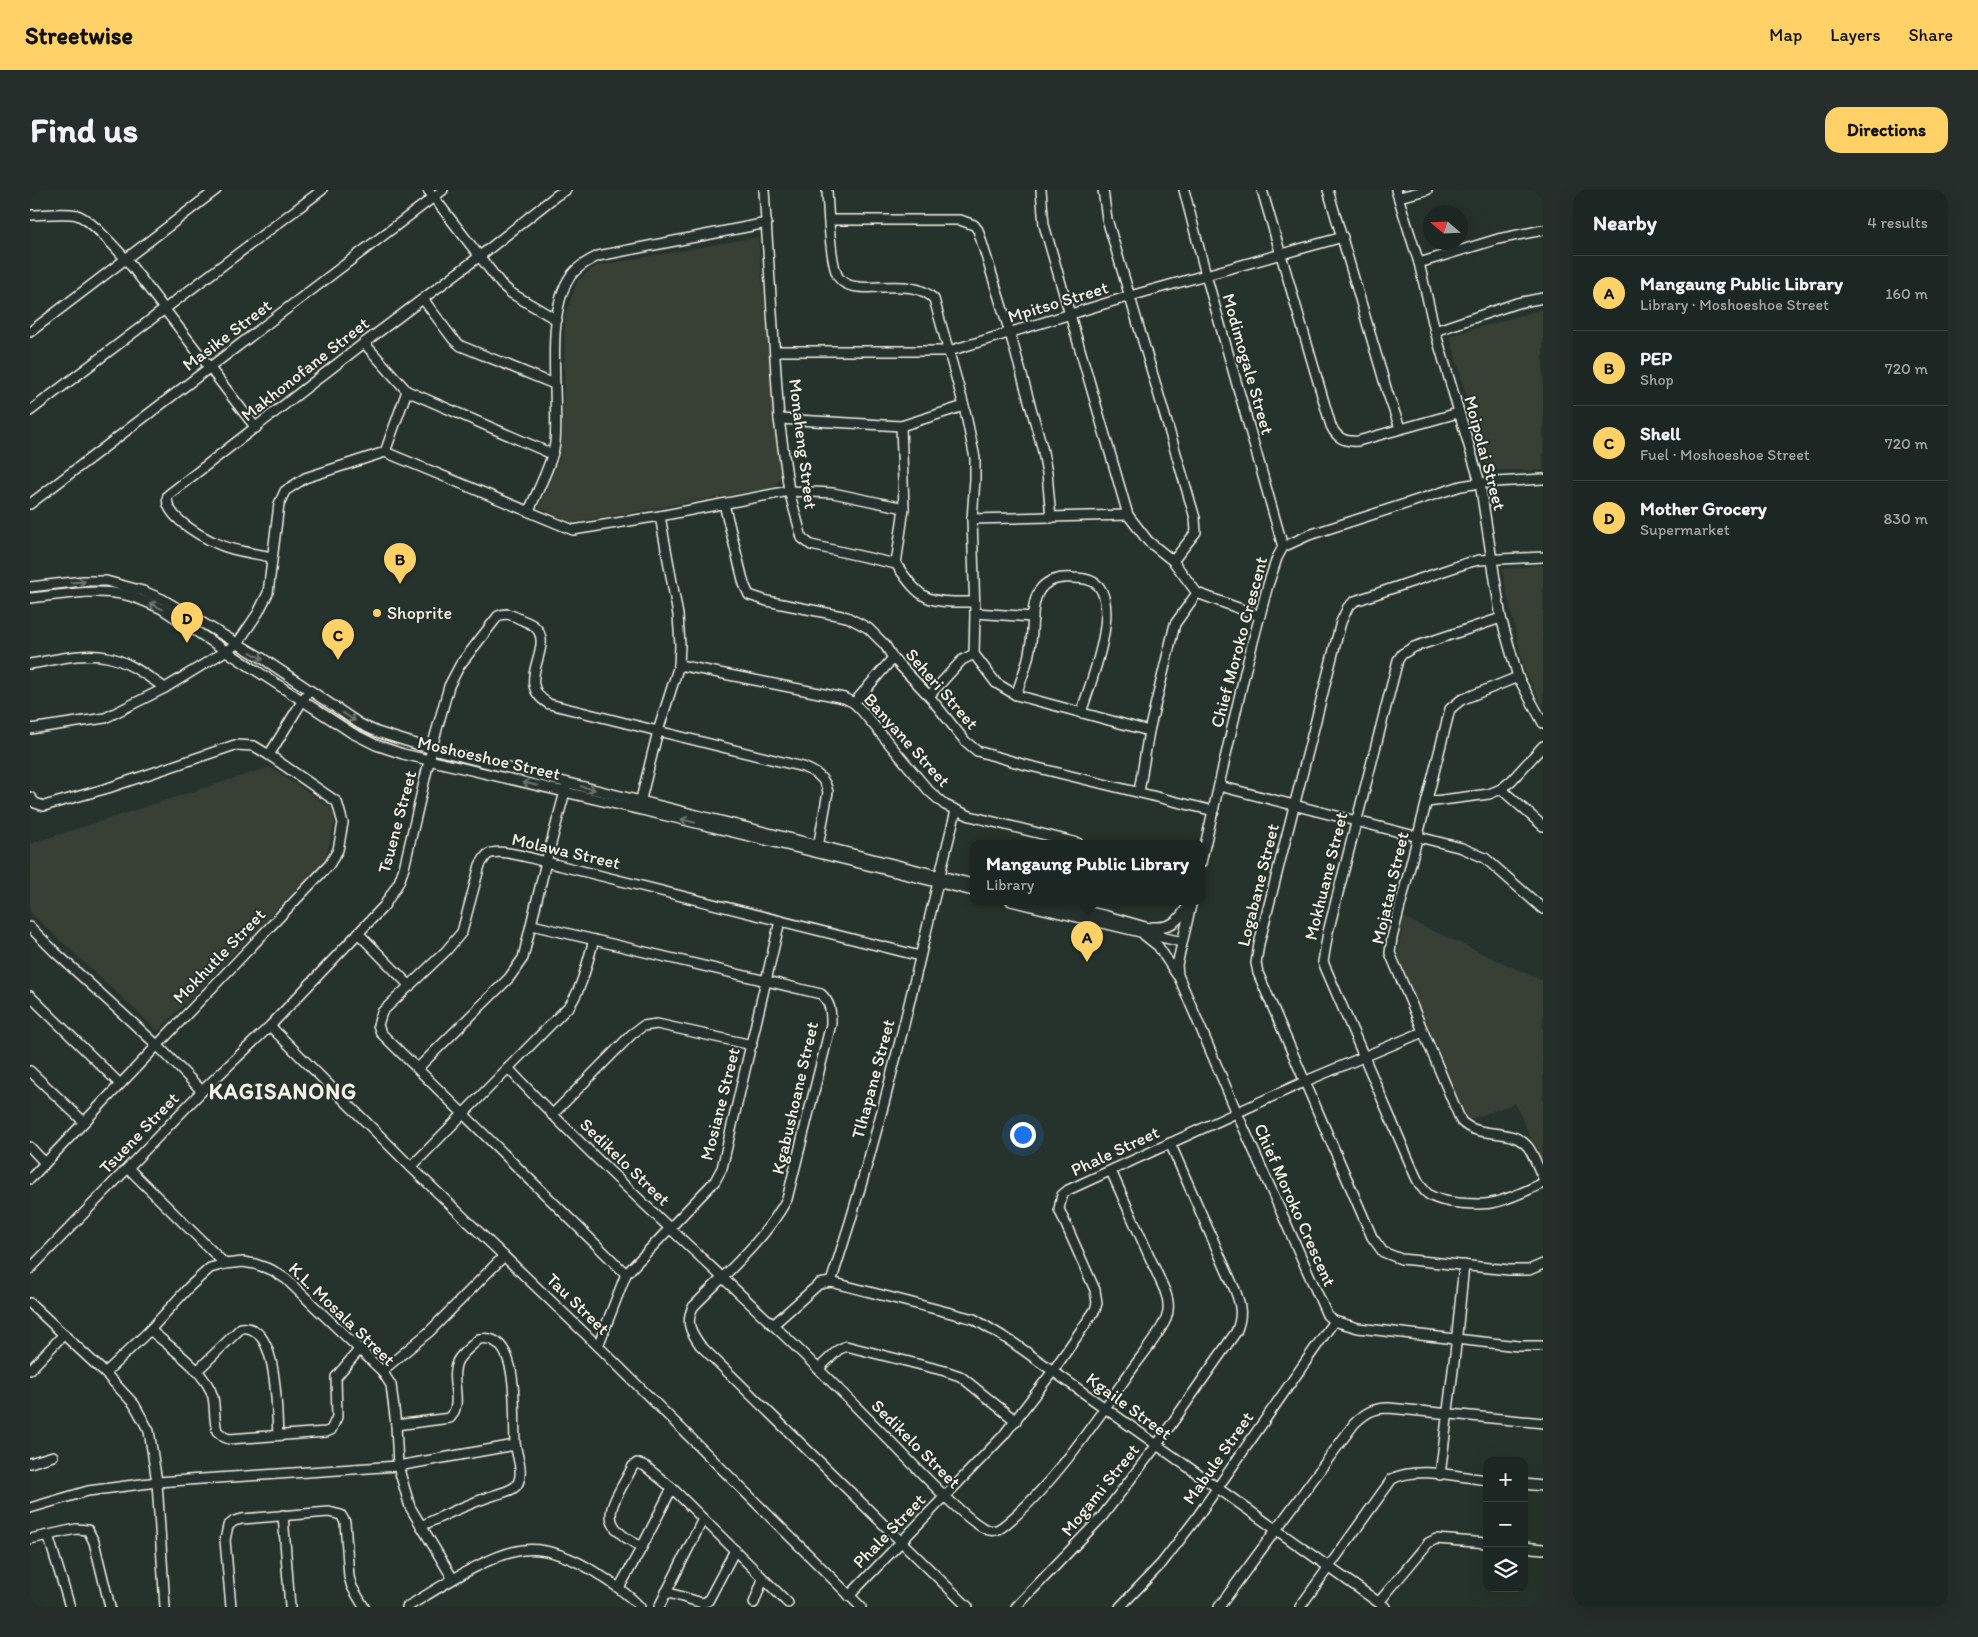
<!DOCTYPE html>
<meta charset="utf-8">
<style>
:root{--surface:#1c2622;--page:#252e2a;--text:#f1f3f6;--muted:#a0a5a5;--line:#3a4340;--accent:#ffd166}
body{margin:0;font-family:Itim,sans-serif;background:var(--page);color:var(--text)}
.controls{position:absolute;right:15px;bottom:15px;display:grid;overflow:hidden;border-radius:10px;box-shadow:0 5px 20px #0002}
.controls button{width:45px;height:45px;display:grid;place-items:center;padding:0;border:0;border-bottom:1px solid var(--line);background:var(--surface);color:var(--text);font:25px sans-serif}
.compass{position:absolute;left:1393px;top:15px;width:45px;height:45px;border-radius:50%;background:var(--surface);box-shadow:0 5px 20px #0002;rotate:289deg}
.you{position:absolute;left:992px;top:944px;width:18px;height:18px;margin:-12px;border:4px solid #fff;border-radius:50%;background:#1a73e8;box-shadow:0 0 0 8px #1a73e833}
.badge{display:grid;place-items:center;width:32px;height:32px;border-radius:50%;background:var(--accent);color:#111;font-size:16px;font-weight:700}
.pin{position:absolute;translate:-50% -41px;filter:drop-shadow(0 1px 2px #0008)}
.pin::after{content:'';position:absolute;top:26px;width:18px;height:15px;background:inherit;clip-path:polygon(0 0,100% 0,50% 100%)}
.popup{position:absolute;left:940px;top:650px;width:235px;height:65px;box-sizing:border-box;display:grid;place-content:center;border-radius:10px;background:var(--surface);filter:drop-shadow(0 1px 4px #0005);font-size:16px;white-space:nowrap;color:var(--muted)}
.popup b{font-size:19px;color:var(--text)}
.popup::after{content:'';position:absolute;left:50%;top:100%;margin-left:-10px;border:10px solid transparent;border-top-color:var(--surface)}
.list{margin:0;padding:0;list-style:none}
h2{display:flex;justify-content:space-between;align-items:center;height:65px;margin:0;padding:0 20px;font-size:21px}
h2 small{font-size:16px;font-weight:400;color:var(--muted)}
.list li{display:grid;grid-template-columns:32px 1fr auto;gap:15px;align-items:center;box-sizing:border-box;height:75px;padding:0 20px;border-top:1px solid var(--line)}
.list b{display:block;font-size:19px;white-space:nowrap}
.list p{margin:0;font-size:16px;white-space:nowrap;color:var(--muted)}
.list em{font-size:16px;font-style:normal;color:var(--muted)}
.icon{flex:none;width:28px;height:28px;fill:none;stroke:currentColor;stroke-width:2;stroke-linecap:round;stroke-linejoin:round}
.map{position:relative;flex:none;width:1513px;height:1417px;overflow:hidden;border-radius:15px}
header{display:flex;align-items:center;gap:30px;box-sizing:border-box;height:70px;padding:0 25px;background:var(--accent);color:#111}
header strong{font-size:24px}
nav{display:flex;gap:28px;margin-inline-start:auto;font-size:18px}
.intro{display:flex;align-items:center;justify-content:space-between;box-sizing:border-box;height:120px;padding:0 30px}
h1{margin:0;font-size:35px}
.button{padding:12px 22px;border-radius:15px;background:var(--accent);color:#111;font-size:18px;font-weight:700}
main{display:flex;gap:30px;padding:0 30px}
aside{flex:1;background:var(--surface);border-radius:15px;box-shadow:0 5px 20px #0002}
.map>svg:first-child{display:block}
</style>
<header>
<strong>Streetwise</strong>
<nav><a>Map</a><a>Layers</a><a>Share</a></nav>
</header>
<div class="intro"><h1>Find us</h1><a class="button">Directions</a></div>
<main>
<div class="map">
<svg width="1513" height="1417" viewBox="0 0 1513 1417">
<rect width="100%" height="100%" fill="#26332d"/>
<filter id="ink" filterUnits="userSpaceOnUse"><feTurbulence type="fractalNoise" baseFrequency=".02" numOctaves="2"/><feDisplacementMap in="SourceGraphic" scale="10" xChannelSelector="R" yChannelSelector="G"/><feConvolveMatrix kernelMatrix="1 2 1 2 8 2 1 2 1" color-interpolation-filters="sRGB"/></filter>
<g filter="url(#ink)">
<!-- built -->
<g fill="#384036">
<path d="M728 47 751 286 744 297 542 333 509 317 530 267 534 200 535 125 548 90 566 76Z"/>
<path d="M1513 119V280H1457L1420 146Z"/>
<path d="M1513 375V516L1494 479 1472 379Z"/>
<path d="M240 577 300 617 306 628 295 670 128 841 0 722V654Z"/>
<path d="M1374 728 1513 791V975L1485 913 1438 930 1370 771 1368 760Z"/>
</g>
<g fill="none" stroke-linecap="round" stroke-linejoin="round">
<!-- minor casing -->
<g stroke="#f4f1e8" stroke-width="12">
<g id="minor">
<path d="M398 0 471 94 481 103 527 130"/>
<path d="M734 0 749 229 759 301 772 348 781 355 866 374C893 413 897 412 944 412"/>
<path d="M797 0C798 16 800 77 809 88 825 110 879 83 904 109L934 216 945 268V289L942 329 945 423 944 464 966 493 986 505 1119 541"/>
<path d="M1011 0 1014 35 1098 325 1118 351 1143 371 1167 403 1230 426"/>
<path d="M1073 0 1077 29 1165 328 1166 342 1143 371"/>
<path d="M1154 0 1176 85 1253 357"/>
<path d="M1232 0 1301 236C1307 248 1314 252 1328 251L1428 223"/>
<path d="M1298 0 1357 201 1370 238"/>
<path d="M1366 0 1389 73 1405 141 1450 293 1471 428 1488 487 1513 533"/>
<path d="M1369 7 1397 0"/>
<path d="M0 25C14 25 33 22 47 25 62 30 84 57 96 69L226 238"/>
<path d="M799 30H930L944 35 948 40 980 143 1012 257 1017 283 1021 328"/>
<path d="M1389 73 1468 49 1513 40"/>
<path d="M393 109 423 149 431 156 524 194"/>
<path d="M1405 141 1487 113 1513 108"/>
<path d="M0 142 186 0"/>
<path d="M334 153 377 201 522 264"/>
<path d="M746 161H919L1100 106 1313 47"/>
<path d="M0 221 292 0"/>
<path d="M749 229 871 236 934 216"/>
<path d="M355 262 543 340 630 326 759 301 803 303 874 318"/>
<path d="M355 262 377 201"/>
<path d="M0 314 413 0"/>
<path d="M694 314 714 394 719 405 737 411 817 427 838 438 855 455 863 468 899 506 935 551 947 561 992 574 1184 621"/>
<path d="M499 321C507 301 522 274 525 253 529 208 515 130 538 90 545 78 556 72 568 66L737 33"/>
<path d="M942 329 1098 325"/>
<path d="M241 367C227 364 212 362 199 358 181 353 131 327 138 305L334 153 450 66 527 5 536 0"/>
<path d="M1513 367 1449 370 1437 373 1325 411 1318 417 1311 432 1229 754 1226 773 1228 783 1342 1047 1353 1062 1371 1069 1479 1080H1499L1513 1074"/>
<path d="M866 374 874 318 871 236"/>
<path d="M0 397 53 391H76L113 401 132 409 232 468 330 534 347 542 402 559 943 694"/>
<path d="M0 408C30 405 62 399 92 404 107 407 119 413 132 419L322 543 346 555 373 564 650 629 943 701"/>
<path d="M945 423 1003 427"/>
<path d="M1471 428 1384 457 1372 464 1368 470 1298 742 1293 772 1385 985C1388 992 1392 999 1398 1004 1411 1014 1451 1016 1466 1012 1482 1008 1498 1000 1513 993"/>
<path d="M0 474C24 470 53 462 77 467 98 471 117 486 135 498"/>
<path d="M649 475 814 508 824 513 831 520 899 601 915 615 940 626 1048 653"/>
<path d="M1488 487 1431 510 1420 519 1362 748 1360 763 1431 931C1449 950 1481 936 1498 957 1504 965 1508 978 1513 988"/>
<path d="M986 505C991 490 998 474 1000 458 1004 440 1000 417 1009 401 1016 390 1030 387 1043 388 1052 388 1064 389 1070 398 1088 425 1060 494 1051 523"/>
<path d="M899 506 932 470 944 464"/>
<path d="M824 513 863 468"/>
<path d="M0 539 75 528 135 498 207 454 228 423 238 403 249 314 255 301 275 288 355 262"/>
<path d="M239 565 276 505"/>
<path d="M1189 596 1432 658 1455 668 1513 719"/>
<path d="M1471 599 1513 636"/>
<path d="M1109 602 1119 541 1145 434 1167 403"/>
<path d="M0 607 5 613 14 616 78 598 205 555 224 556 239 565 307 612 313 633 308 660 299 675 0 989"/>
<path d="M1397 612 1459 604 1471 599 1481 591 1513 556"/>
<path d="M609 617 628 541 649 475 650 455 648 425 630 326"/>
<path d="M1171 673 1215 482 1238 395 1247 368 1253 357 1279 345 1431 296 1450 293 1513 289"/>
<path d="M981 711 1152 752"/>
<path d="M1011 711 1077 726 1129 741"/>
<path d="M1162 711 1147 775 1148 785 1207 923 1297 1125 1304 1131 1328 1138 1488 1156H1513"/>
<path d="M502 735 791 804C801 813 801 822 801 834L757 1009C734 1051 696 1083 663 1117 655 1133 661 1142 670 1155L938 1417"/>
<path d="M0 737 26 763 127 855 172 901"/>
<path d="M1122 737C1140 738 1148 732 1157 717"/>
<path d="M328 743 380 796"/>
<path d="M1114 745 1128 756 1147 785"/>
<path d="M0 806 90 894"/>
<path d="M240 836 381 977 568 1156 831 1417"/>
<path d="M388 878 479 788 493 768 516 672 536 598"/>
<path d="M478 878C562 968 653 1050 742 1134 784 1173 824 1215 864 1255 880 1271 941 1337 959 1340 966 1342 971 1338 976 1334 1022 1296 1066 1231 1100 1182 1112 1165 1127 1148 1136 1129 1140 1119 1139 1111 1135 1101L1081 981"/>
<path d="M0 881 54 932"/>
<path d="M522 925 602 844 613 836 627 834 722 855"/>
<path d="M0 957 15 973"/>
<path d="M381 977 540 815C553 796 557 772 564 750"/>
<path d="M98 978 195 1074"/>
<path d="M0 1079 172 901 240 836 354 716 369 692 374 678 404 550 419 496 430 475 468 426C476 422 482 425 490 429 494 431 500 433 504 436 528 456 481 492 519 514L773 577C785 582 795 587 798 602L788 657"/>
<path d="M596 1084 351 843 348 835 352 822 416 761 432 742 450 675C452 672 455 667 457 665 469 657 503 669 516 672L890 766"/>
<path d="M801 1092C827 1013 850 932 870 851 889 774 906 697 926 621"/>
<path d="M0 1113 75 1183 104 1214 119 1241 127 1292 135 1417"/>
<path d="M743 1135 789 1094 801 1092 944 1129 982 1152 1355 1417"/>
<path d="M120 1140C140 1157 176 1181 183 1207 185 1218 184 1230 187 1241L194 1247 199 1249 296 1242 301 1240 307 1227 306 1187 329 1160"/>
<path d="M568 1156 596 1084 685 991 692 978 750 731"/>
<path d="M788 1179 808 1160 816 1156 915 1181 930 1186 986 1231"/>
<path d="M0 1180 34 1144"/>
<path d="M167 1181 211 1138C249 1133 246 1220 248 1245"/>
<path d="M352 1181 399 1142 474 1066"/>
<path d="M75 1183 120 1140 159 1097 180 1078 195 1074 213 1072 225 1074 242 1080 256 1089 352 1181 361 1195 366 1235 368 1276 380 1317 423 1389"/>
<path d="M366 1235 420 1228C434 1212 419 1190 427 1172 431 1163 442 1156 449 1149 492 1141 483 1227 485 1252 486 1264 494 1281 488 1293 484 1301 473 1302 465 1305 439 1313 415 1325 391 1336"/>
<path d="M0 1273 23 1266"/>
<path d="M1410 1285 1425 1164 1434 1075"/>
<path d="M1494 1294 1513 1296"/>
<path d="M0 1318 58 1301 127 1292 368 1276 485 1255"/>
<path d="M253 1325 260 1417"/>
<path d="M18 1345 40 1417"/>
<path d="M0 1349 46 1339 58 1340 64 1352 80 1417"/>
<path d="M612 1357C562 1333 583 1315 603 1276L607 1273 615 1276 642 1298 758 1413"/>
<path d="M1494 1357 1513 1359"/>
<path d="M589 1398 612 1357 642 1298"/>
<path d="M636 1402 672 1413 678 1411 705 1360"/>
<path d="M819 1406 973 1246 1023 1181 1065 1120 1067 1113 1065 1100 1029 1019 1032 1005 1038 1000 1276 891 1393 842"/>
<path d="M1349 1412 1398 1353 1406 1349 1457 1353"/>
<path d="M724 1413 733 1389"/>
<path d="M201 1417 195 1350 198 1336 204 1331 212 1329 299 1322 311 1325 315 1332 319 1387 322 1397 334 1417"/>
<path d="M377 1417C407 1399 459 1364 493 1360 519 1357 544 1369 565 1382 581 1392 597 1403 610 1417"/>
<path d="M629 1417 673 1329"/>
<path d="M986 1417 1071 1328 1126 1256 1206 1142C1213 1126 1211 1115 1205 1100L1140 953"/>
<path d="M1090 1417 1132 1373 1165 1330 1304 1131"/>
<path d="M1189 1417 1324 1234C1335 1223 1343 1218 1359 1218L1513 1233"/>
<path d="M1270 1417 1362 1289C1386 1276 1430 1287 1457 1290"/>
</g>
</g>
<!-- minor -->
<use href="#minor" stroke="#26332d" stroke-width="9"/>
</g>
<!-- one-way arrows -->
<defs><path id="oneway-shaft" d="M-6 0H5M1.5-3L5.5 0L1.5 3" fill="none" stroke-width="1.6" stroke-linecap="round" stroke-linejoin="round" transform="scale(1.25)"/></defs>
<g stroke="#6e766e">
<use href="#oneway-shaft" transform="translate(48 392) rotate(-4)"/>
<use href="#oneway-shaft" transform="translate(126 416) rotate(-154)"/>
<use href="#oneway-shaft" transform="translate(227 466) rotate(31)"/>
<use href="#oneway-shaft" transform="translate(319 527) rotate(33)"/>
<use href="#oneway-shaft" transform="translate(500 594) rotate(-167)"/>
<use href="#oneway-shaft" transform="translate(558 598) rotate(14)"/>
<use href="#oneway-shaft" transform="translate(658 631) rotate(-166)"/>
</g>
</g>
<!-- markers -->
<circle fill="#ffd166" stroke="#26332d" stroke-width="2" cx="347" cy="423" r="5"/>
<g text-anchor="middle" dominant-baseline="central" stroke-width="4" stroke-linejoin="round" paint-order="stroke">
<!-- street labels -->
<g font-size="18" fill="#f4f1e8" stroke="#26332d">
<text transform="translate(1028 112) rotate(-17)">Mpitso Street</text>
<text transform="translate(197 145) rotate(-37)">Masike Street</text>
<text transform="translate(1218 174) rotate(74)">Modimogale Street</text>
<text transform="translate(275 179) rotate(-38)">Makhonofane Street</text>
<text transform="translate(773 254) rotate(83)">Monaheng Street</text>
<text transform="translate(1455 263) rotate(75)">Moipolai Street</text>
<text transform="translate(1209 452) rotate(-75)">Chief Moroko Crescent</text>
<text transform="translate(912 499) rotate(49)">Seheri Street</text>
<text transform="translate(877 550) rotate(48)">Banyane Street</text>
<text transform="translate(459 568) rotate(13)">Moshoeshoe Street</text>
<text transform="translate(367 632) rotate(-75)">Tsuene Street</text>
<text transform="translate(536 661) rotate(13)">Molawa Street</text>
<text transform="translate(1296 686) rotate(-76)">Mokhuane Street</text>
<text transform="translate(1228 695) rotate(-76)">Logabane Street</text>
<text transform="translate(1360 698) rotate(-77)">Mojatau Street</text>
<text transform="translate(189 766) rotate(-46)">Mokhutle Street</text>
<text transform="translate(843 889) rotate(-75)">Tlhapane Street</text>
<text transform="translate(765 908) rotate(-77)">Kgabushoane Street</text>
<text transform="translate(690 914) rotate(-76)">Mosiane Street</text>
<text transform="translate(109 943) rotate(-46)">Tsuene Street</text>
<text transform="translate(1085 961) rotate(-25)">Phale Street</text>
<text transform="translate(595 972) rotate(44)">Sedikelo Street</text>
<text transform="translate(1265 1015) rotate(66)">Chief Moroko Crescent</text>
<text transform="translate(548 1114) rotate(44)">Tau Street</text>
<text transform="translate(312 1124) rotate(44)">K.L. Mosala Street</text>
<text transform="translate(1099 1216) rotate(36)">Kgaile Street</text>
<text transform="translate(886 1254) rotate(45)">Sedikelo Street</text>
<text transform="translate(1188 1268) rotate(-55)">Mabule Street</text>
<text transform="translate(1070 1300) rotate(-51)">Mogami Street</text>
<text transform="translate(859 1341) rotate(-46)">Phale Street</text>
</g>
<!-- poi labels -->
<g font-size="18" fill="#f4f1e8" stroke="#26332d" text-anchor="start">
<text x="357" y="423">Shoprite</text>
</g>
<!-- district labels -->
<g font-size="22" font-weight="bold" letter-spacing="1" fill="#f4f1e8" stroke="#26332d">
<text x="253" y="901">KAGISANONG</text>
</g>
</g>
</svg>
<div class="controls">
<button>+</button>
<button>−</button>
<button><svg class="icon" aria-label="layers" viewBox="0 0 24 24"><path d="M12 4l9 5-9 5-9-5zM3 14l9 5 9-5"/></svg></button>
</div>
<svg class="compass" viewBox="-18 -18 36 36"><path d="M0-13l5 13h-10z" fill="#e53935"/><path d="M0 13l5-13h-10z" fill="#a0a5a5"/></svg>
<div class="you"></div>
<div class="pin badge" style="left:1057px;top:772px">A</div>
<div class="popup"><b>Mangaung Public Library</b>Library</div>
<div class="pin badge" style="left:370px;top:394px">B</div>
<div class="pin badge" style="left:308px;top:470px">C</div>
<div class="pin badge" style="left:157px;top:453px">D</div>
</div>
<aside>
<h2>Nearby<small>4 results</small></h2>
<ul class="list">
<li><span class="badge">A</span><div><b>Mangaung Public Library</b><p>Library · Moshoeshoe Street</p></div><em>160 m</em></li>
<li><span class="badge">B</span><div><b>PEP</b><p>Shop</p></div><em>720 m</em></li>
<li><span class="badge">C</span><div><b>Shell</b><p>Fuel · Moshoeshoe Street</p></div><em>720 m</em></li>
<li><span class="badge">D</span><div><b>Mother Grocery</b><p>Supermarket</p></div><em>830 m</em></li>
</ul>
</aside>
</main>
